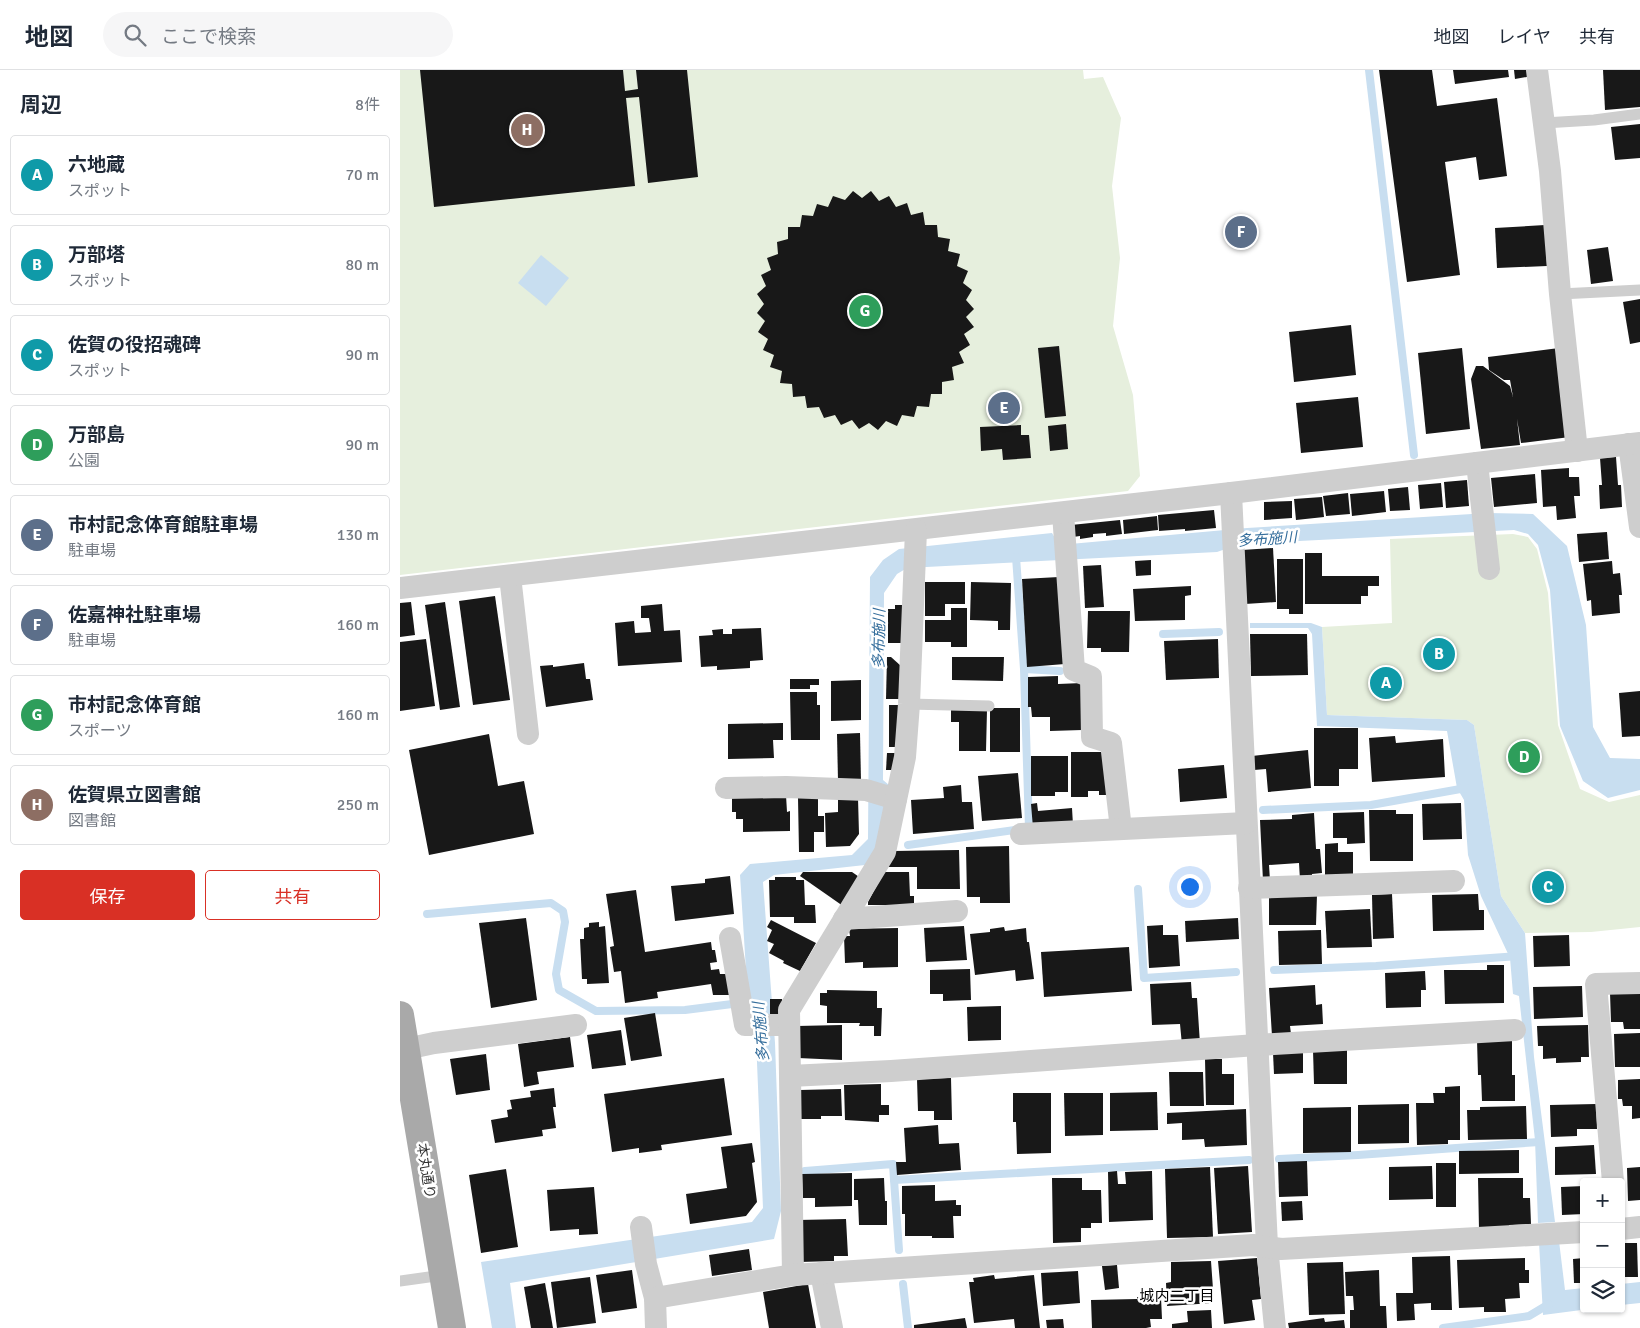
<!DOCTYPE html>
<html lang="ja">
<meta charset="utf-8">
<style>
:root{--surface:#fff;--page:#f6f6f7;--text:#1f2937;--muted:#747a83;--line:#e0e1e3;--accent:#d93025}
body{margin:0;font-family:Signika,"Noto Sans JP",sans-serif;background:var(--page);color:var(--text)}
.controls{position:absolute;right:15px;bottom:15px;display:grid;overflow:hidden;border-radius:5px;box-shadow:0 1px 4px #0004}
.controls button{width:45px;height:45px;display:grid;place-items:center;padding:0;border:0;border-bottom:1px solid var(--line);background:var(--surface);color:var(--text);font:25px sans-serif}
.you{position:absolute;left:789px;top:816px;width:18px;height:18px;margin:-12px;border:4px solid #fff;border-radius:50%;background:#1a73e8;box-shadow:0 0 0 8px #1a73e833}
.badge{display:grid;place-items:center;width:32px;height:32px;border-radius:50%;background:var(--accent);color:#fff;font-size:16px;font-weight:700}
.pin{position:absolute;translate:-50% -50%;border:2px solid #fff;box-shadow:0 1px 5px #0006}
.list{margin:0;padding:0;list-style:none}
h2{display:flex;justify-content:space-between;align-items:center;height:65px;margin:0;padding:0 20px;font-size:21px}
h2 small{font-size:16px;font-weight:400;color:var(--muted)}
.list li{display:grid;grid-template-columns:32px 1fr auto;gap:15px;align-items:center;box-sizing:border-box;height:80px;margin:0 10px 10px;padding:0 10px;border:1px solid var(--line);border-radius:5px}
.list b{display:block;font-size:19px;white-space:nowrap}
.list p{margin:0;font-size:16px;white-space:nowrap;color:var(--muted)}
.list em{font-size:16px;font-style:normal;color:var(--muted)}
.actions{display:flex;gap:10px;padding:15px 20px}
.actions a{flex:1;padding:11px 0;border:1px solid var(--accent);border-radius:5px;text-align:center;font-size:18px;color:var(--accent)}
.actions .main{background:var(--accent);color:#fff}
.icon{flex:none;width:28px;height:28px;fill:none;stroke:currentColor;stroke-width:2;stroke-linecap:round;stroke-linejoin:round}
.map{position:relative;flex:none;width:1240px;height:1258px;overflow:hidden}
header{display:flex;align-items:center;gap:30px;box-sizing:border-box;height:70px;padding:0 25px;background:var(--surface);border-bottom:1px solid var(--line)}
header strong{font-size:24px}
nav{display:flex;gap:28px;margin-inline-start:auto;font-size:18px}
.search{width:350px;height:45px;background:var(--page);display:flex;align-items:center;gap:12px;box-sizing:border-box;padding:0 18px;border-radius:28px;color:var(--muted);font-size:19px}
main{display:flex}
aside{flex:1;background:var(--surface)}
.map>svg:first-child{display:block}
</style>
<header>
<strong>地図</strong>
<div class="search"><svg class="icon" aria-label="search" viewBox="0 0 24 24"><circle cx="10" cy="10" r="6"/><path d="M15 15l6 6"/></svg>ここで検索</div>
<nav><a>地図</a><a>レイヤ</a><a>共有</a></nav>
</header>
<main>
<aside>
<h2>周辺<small>8件</small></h2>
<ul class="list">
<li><span class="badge" style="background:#0f9aa8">A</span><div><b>六地蔵</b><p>スポット</p></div><em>70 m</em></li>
<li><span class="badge" style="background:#0f9aa8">B</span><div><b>万部塔</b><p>スポット</p></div><em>80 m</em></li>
<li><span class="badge" style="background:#0f9aa8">C</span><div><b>佐賀の役招魂碑</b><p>スポット</p></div><em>90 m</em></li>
<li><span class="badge" style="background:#2e9e5b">D</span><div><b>万部島</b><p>公園</p></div><em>90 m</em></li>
<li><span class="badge" style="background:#5c6f8a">E</span><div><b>市村記念体育館駐車場</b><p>駐車場</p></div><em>130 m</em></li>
<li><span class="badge" style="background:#5c6f8a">F</span><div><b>佐嘉神社駐車場</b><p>駐車場</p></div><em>160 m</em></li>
<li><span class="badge" style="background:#2e9e5b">G</span><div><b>市村記念体育館</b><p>スポーツ</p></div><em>160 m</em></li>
<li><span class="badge" style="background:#8d6e63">H</span><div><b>佐賀県立図書館</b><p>図書館</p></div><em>250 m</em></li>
</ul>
<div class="actions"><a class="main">保存</a><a>共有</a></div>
</aside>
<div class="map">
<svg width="1240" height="1258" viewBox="0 0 1240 1258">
<rect width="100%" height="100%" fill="#fff"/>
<!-- green -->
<g fill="#e6efdd">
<path d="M0 0H683L684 9 703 7 721 48 712 116 720 188 713 256 733 325 740 406 728 421 0 505Z"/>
<path d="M1113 464 1128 467 1137 479 1148 523 1158 655 1180 719 1209 732 1240 725V857L1191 862 1125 863 1101 826 1074 655 1067 650 927 645 922 557 992 553 990 469Z"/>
</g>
<!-- water -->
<g fill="#c8def0">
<path d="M141 185 169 208 146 236 118 213Z"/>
<path d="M1088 443 1133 444 1167 476 1186 555 1193 657 1210 688 1240 689V720L1208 728 1183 711 1160 656 1150 520 1138 475 1128 464 1114 460 840 474 817 482 507 498 497 504 484 523 483 710 489 715 479 773 465 795 374 805 363 812 375 973 381 1141 374 1169 110 1213 116 1258H92L81 1192 352 1152 363 1138 355 944 348 932 340 805 350 794 452 785 468 769 470 507 483 490 499 479 652 463 659 475 847 458Z"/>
<path d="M850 553H911L922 557 927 645 1067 650 1074 655 1101 826 1125 863 1134 987 1155 1152 1138 1153 1135 1070 1119 926 1113 924 1110 888 1081 826 1068 785 1064 730 1057 718 1047 661 917 656 912 564 908 558H850Z"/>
<path d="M1159 1171 1165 1220 1184 1218V1239H1189L1143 1245 1139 1172Z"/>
<path d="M1240 1212V1233L1221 1235V1214Z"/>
</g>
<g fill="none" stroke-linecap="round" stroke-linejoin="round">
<!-- stream -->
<g stroke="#c8def0" stroke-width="8">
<path d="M969 0 1014 385"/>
<path d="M763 564 819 562"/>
<path d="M624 599 660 601"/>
<path d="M863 740 971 735 1066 718"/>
<path d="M508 775 629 758 624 599 616 487"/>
<path d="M738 819 744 908 836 902"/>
<path d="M27 844 151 833 163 841 165 852 156 904 159 920 196 941 285 940 340 933"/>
<path d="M874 900 976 896 1119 886"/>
<path d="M879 1089 958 1085 1139 1072"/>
<path d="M405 1101 493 1094 494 1110 849 1090"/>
<path d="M494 1110 499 1180"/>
<path d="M503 1214 508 1258"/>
<path d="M1043 1258 1129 1246 1149 1234"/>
</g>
</g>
<!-- building -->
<g fill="#181818">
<path d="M20 0H223L225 21 238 19 236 0H287L298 107 248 113 239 27 226 28 235 116 34 137Z"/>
<path d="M979 0H1032L1037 36 1097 28 1107 106 1079 110 1076 87 1045 92 1060 205 1007 212Z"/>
<path d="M1053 0H1108L1109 7 1055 14Z"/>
<path d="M1114 0H1131L1132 6 1115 9Z"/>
<path d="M1203 0H1240V37L1205 40Z"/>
<path d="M1240 54V88L1215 90 1211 57Z"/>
<path d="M453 121 462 128 471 121 479 131 489 126 496 137 507 133 511 145 523 142 525 155H537L538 167 550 169 548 181 560 184 557 196 568 201 563 213 572 220 566 230 574 239 566 247 574 257 564 264 570 275 559 282 564 293 552 297 554 310 542 312V324H531L529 337 517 336 514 347 502 345 497 356 486 351 478 360 469 353 459 359 452 350 441 355 435 345 424 348 419 337 407 338 405 326 393 327 392 314 380 313 382 301 370 297 374 285 363 280 368 269 358 262 365 251 357 243 364 234 357 224 366 216 361 205 371 200 367 188 378 184 377 172 388 169V157H400L402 145 413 146 417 134 428 137 433 126 445 130Z"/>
<path d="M1145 155 1147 196 1097 198 1095 158Z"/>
<path d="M1208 177 1213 211 1191 214 1187 180Z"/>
<path d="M1240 229V272L1230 274 1223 232Z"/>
<path d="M951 255 956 305 894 312 889 262Z"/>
<path d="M659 276 666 346 645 348 638 278Z"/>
<path d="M1062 278 1070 359 1026 364 1018 283Z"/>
<path d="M1159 278 1170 367 1121 373 1117 349 1120 375 1081 379 1071 309 1076 296H1083L1110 316 1113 327 1110 310H1104L1089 300 1088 287Z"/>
<path d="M958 327 963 377 901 383 896 333Z"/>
<path d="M666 354 668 379 650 381 648 356Z"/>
<path d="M621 355V365H629L631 388 603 390 602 379 581 381 580 357Z"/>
<path d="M1216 387 1218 415H1221L1222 437 1200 439 1199 415H1202L1200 388Z"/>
<path d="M1169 398V407H1179L1180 426H1174L1176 448 1157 450 1156 436 1143 437 1141 400Z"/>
<path d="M1135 404 1137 433 1094 437 1091 408Z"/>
<path d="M1067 410 1069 436 1046 438 1044 412Z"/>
<path d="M1041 413 1043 437 1020 439 1018 415Z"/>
<path d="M1008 417 1010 440 990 441 988 419Z"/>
<path d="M984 421 986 442 952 446 950 424Z"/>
<path d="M948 423 950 444 926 446 923 426Z"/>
<path d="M922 427 924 447 896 450 894 429Z"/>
<path d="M892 431V448L864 450V432Z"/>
<path d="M814 440 816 458 785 461V459L759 461 758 445Z"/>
<path d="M757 446 758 460 724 464 723 450Z"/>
<path d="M720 450 722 464 706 466V463L693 464V467L680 469V466L673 467 671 455Z"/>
<path d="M1207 462 1209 489 1179 492 1177 464Z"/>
<path d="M873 478 876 532 845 534 842 480Z"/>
<path d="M905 483H922V506H979V516H968V526H961V534H905Z"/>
<path d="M877 489H903V544H889V539H877Z"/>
<path d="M751 490V505L736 506 735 491Z"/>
<path d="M1212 491 1213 504 1220 503 1222 525H1219L1220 543 1192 546 1191 530 1187 531 1183 494Z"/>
<path d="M701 495 704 537 685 538 683 496Z"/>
<path d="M659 507 665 594 627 597 622 509Z"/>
<path d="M525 512H565V534H545V546H525Z"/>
<path d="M571 512 611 513 610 560H598V551L570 550Z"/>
<path d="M791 516V525L785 526V550L735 551 733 519Z"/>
<path d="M95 526 110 630 73 635 59 531Z"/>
<path d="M11 532 15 565 0 567V533Z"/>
<path d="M45 532 60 637 40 640 25 535Z"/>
<path d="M262 534 264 561 280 560 282 592 218 596 215 553 234 551 235 563 251 562 249 548H241V536Z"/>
<path d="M495 535H503V573H488V539H495Z"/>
<path d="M551 538H567V577H551V572H525V550H551Z"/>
<path d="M688 541H730L729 582H701V578H687Z"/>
<path d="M361 558 363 590 350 591V598L317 600V596L301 597 299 566 313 565 312 560 323 559V564H332V559Z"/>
<path d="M850 564H907L908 605 851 606Z"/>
<path d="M26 569 35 636 0 641V572Z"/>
<path d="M818 569 819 608 766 610 764 571Z"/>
<path d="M487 587H491L501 596V629H486Z"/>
<path d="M552 587H604L603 611 552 610Z"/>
<path d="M184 593 186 609H190L193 630 146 637 140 596 153 595V597Z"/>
<path d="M658 606V614L682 613V660L650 661V647H632L631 637H628V607Z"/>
<path d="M390 609H419V615H410V619H390Z"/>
<path d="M461 610V650L431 651V611Z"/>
<path d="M1240 621V666L1222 667 1219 623Z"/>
<path d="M390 622H417V635H420V670H391Z"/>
<path d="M489 635H499L497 677H489Z"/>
<rect x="590" y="638" width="30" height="44"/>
<path d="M551 640H587L586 681H559V652H551Z"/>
<path d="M383 653V670H373L374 688 328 689V654Z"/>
<path d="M914 658H958V699H939V716H914Z"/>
<path d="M460 663 461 711H438L437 664Z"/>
<path d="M89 664 98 716 124 711 134 764 29 785 9 680Z"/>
<path d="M995 666 996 673 1043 669 1045 707 972 712 969 668Z"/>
<path d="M908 680 911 718 868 722 866 699 854 700 852 686Z"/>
<path d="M671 682H706L708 725H699V721H688V727H671Z"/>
<path d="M487 683H495V700H486Z"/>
<path d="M631 686H668V722H655V726H631Z"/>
<path d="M824 695 827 728 780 732 778 699Z"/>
<path d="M618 703 622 748 582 751 578 706Z"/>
<path d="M561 715 562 732H572L574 759 513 764 511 730 544 728 543 717Z"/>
<path d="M386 725 387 742 390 741V761L343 762V749H336V742H332V726Z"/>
<path d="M398 728H418V746H424V762H414V782H399Z"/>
<path d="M458 728 459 764 450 776 426 777 425 743 438 742V729Z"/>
<path d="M637 733 638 741 672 738 673 755 633 758 631 734Z"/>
<path d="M1061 733 1062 769 1023 770 1022 734Z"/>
<path d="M969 740H996V744H1013V791H970Z"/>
<path d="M964 742 965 773 947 774V768H933V743Z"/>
<path d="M914 743 916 779H920L922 803 912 804V810H900L899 793 869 795 870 811H863L860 750 892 749V745Z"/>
<path d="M938 773V782H953V809H925V774Z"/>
<path d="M609 776 610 833H580V827H567L566 777Z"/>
<path d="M559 780 560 819H517V797H486L494 781Z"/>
<path d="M403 802H452L462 809 443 836 400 806Z"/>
<path d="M484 802H509L510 826H514V835H468V832Z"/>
<path d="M330 806 334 844 275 851 271 816 305 813V809Z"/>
<path d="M375 807H396V810H404L405 835H415L416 853H394V847H370L369 810H375Z"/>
<path d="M236 820 245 882 311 872 312 880H315L317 892 310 893 311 900 319 899 320 904H330L331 925H313L311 914 257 922 258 928 225 933 221 901 214 902 210 877 214 876 206 824Z"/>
<path d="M992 824 994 868 973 869 972 825Z"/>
<path d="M1078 824 1079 840H1084V860L1033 861 1032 825Z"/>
<path d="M869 825H917L916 855H869Z"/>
<path d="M970 839 972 877 927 878 925 841Z"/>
<path d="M126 848 137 930 91 938 79 853Z"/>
<path d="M838 848 839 869 786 872 785 851Z"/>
<path d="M371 850 416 873 400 901 383 893 384 891 369 883 374 874 367 871 372 860 367 857Z"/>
<path d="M199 852V857L205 856 209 913 187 914V909H182L180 869H184V858L189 857V853Z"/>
<path d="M763 855V865H778L780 896 749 898 747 856Z"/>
<path d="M564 856 567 890 526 892 524 858Z"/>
<path d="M604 857 605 861 626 858 627 872H629L634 909 616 911 615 900 575 905 570 864 590 862V859Z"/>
<path d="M498 858V897L463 898V892L445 893 444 866H450L449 859Z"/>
<path d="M921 860 922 894 879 895 878 861Z"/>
<path d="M1169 865 1170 896 1134 897 1133 866Z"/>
<path d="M729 877 732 921 644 927 641 882Z"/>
<path d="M1087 895H1104V933L1045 934 1044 900H1087Z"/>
<path d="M570 899 571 930 543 931V924H530V900Z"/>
<path d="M1025 901 1026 920H1021V937L986 938 985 903Z"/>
<path d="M791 912 792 928H797L800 974 782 975 780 954 752 955 750 914Z"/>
<path d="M915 915 916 935 922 934 923 954 890 956 891 964 872 966 869 918Z"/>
<path d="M1182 916 1183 947 1134 949 1133 917Z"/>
<path d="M427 920 477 921V938H482L481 966H474V956H459L460 953H427V936L420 935V923H427Z"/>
<path d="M1240 922V959H1224L1223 952H1211L1210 923Z"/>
<path d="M370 929H382L383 945 370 946Z"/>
<path d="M601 936V970L568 971 567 937Z"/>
<path d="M255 943 262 986 231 991 224 948Z"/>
<path d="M442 955V990L398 988 397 956Z"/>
<path d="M1188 955 1189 987H1181V992L1156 993V988L1143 989V976H1138L1137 956Z"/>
<path d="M221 960 226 995 192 999 187 965Z"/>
<path d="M1240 963V997H1215L1214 964Z"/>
<path d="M170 967 174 997 137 1002 139 1014 124 1017 118 974Z"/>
<path d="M1077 970H1112V1005H1115V1031H1082L1081 1005H1078Z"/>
<path d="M913 980H947V1014H914Z"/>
<path d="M903 982V1003L874 1004 873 983Z"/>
<path d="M86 984 90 1020 56 1025 50 989Z"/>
<path d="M805 989H822V1004H834V1035H806Z"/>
<path d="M769 1002H803L804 1036H770Z"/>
<path d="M324 1008 332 1065 261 1075 262 1080 239 1083V1078L212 1082 204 1024Z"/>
<path d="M551 1008 552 1050H534V1041H518L517 1009Z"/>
<path d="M1240 1009V1048L1232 1049V1036H1223L1222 1029H1218V1010Z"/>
<path d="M481 1014V1035H489V1045H479V1052L445 1050 444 1015Z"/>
<path d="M1060 1016V1070H1048V1074L1017 1075 1016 1033H1034L1033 1023H1045V1017Z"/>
<path d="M154 1018 156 1037H153L156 1058 142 1060 143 1066 95 1073 91 1050 108 1047 107 1040 112 1039 110 1030 131 1027 130 1021Z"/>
<path d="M441 1019 442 1046H421V1049H400V1020Z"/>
<path d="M757 1022 758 1060 710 1061V1023Z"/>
<path d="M613 1023H651V1083L617 1084 616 1052H613Z"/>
<path d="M664 1023H703V1065L665 1066Z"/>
<path d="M1009 1034V1073L958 1074V1035Z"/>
<path d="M1196 1034 1197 1059H1177V1066L1151 1067 1150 1035Z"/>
<path d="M1126 1036 1127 1069 1068 1070 1067 1040H1080V1037Z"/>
<path d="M951 1037V1082L903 1083V1038Z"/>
<path d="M846 1039 847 1075 805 1077 804 1069 782 1070V1053L767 1054V1043Z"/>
<path d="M538 1055 539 1074 559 1073 561 1100 497 1105 496 1092H506L504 1058Z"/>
<path d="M352 1073 355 1092 352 1093 357 1132 346 1146 290 1154 286 1124 327 1118 321 1077Z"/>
<path d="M1194 1075 1196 1104 1155 1105V1077Z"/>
<path d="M1119 1080V1103L1059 1104V1081Z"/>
<path d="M907 1091 908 1126 879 1127 878 1092Z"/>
<rect x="1036" y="1093" width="20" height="44"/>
<path d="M848 1096 852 1162 818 1164 814 1098Z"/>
<path d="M1032 1096 1033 1129 989 1130V1097Z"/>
<path d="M810 1097 813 1167 767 1168 765 1099Z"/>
<path d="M1240 1097V1130L1228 1131 1227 1098Z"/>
<path d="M106 1099 118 1177 81 1183 69 1105Z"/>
<path d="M717 1101 718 1114H726L725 1102 752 1101 753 1150 709 1152 708 1102Z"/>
<path d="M452 1103V1136L415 1137V1128H403L402 1104Z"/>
<path d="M484 1108 485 1131H487V1155H459L458 1130H454V1109Z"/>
<path d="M652 1108H682V1120H701L702 1153H691V1158H681V1172L653 1173Z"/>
<path d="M1078 1108H1123V1128H1130L1131 1154 1109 1155V1160H1079Z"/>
<path d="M535 1115V1131L556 1130V1135H561V1146H553L554 1168H532V1166H505V1144H502V1116Z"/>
<path d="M1184 1116V1144L1162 1145 1161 1117Z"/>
<path d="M194 1117 198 1164 179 1165V1159L150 1161 147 1120Z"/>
<path d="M902 1131 903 1150 882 1151 881 1132Z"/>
<path d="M446 1149 448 1186H434V1191L400 1192 398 1150Z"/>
<path d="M1221 1173H1237L1238 1207H1221Z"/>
<path d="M349 1179 352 1200 312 1206 309 1185Z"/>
<path d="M1050 1186 1052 1240H1031V1233L1014 1234 1015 1250 997 1251 996 1223H1013L1012 1187Z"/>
<path d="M857 1188 861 1229 852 1230 855 1250 824 1254 818 1191Z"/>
<path d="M1125 1188V1200H1129V1213H1119L1120 1228 1105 1229 1106 1242H1084V1237L1059 1238 1057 1190Z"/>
<path d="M1184 1188V1213H1174L1173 1189Z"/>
<path d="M811 1191 814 1233 767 1236 766 1213 771 1212V1192Z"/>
<path d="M943 1192 945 1244 909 1245 907 1193Z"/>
<path d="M717 1195 719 1218 705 1220 702 1196Z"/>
<path d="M232 1200 237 1238 202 1243 196 1205Z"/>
<path d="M979 1200 980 1236H986L987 1258H950V1240H954L953 1226H946L945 1202Z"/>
<path d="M678 1201 680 1233 643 1236 641 1203Z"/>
<path d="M594 1205 595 1209 634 1205 640 1258H615L614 1249 574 1253 569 1212H574L573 1208Z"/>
<path d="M190 1207 196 1253 157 1258 151 1212Z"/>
<path d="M145 1213 153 1258H131L124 1217Z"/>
<path d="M408 1214 416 1258H369L363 1222Z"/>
<path d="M737 1227H761L762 1249H750L751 1257 746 1258H692L691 1230 737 1229Z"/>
<path d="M811 1240 812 1258H772V1254L788 1252 787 1241Z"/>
<path d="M565 1248 567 1258H514V1255Z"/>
<path d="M924 1248 925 1252 944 1250 945 1258H889L888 1253Z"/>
<path d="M663 1249 664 1258H647L646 1250Z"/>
</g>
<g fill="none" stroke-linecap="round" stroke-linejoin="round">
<!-- lane -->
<g stroke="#cecece" stroke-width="11">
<path d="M1144 53 1194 50 1240 44"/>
<path d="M1160 224 1240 220"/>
<path d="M509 634 589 636"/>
<path d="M0 1211 43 1205"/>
</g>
<!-- street -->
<g stroke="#cecece" stroke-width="22">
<path d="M1137 0 1150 101 1160 224 1177 381"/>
<path d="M1229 374 1240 457"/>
<path d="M1077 393 1089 499"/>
<path d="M831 423 867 1176 875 1258"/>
<path d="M663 443 674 600 691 607 692 667 711 673 721 759"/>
<path d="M110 506 128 664"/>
<path d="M0 518 831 423 1240 373"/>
<path d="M326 718 386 717 466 720 496 729"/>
<path d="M621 764 846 753"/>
<path d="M849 818 1054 811"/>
<path d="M444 849 557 841"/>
<path d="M330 868 345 955H389"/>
<path d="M6 979 34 973 176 955"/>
<path d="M390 1006 491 1001 857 975 1115 960"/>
<path d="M1213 1112 1196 914 1240 913"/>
<path d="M241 1157 246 1194 255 1228"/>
<path d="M1221 1159 1240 1157"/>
<path d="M421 1203 432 1258"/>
<path d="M393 1205 389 940 485 782 505 687 509 634 516 460"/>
<path d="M256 1258 255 1228 393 1205 853 1175 881 1179 1184 1162"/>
</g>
<!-- primary -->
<path stroke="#a9a9a9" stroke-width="28" d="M0 945 52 1258"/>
</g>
<g text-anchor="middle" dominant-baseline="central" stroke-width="5" stroke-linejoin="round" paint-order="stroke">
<!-- street labels -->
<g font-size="14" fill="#313131" stroke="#fff">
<text transform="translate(26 1101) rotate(81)">本丸通り</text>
</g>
<!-- water labels -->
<g font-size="15" font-style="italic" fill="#356e9c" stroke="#fff">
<text transform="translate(867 469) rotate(-4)">多布施川</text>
<text transform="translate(479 569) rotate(-89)">多布施川</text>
<text transform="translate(361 962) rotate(-95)">多布施川</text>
</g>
<!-- neighbourhood labels -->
<g font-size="15" fill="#000" stroke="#fff">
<text x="777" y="1226">城内二丁目</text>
</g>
</g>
</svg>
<div class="controls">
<button>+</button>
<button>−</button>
<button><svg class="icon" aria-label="layers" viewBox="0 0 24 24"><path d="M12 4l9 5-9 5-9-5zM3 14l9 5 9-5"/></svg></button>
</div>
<div class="you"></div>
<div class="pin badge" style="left:986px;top:613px;background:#0f9aa8">A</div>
<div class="pin badge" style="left:1039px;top:584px;background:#0f9aa8">B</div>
<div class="pin badge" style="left:1148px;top:817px;background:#0f9aa8">C</div>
<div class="pin badge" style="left:1124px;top:687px;background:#2e9e5b">D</div>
<div class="pin badge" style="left:604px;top:338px;background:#5c6f8a">E</div>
<div class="pin badge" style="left:841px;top:162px;background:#5c6f8a">F</div>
<div class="pin badge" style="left:465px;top:241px;background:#2e9e5b">G</div>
<div class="pin badge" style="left:127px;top:60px;background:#8d6e63">H</div>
</div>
</main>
